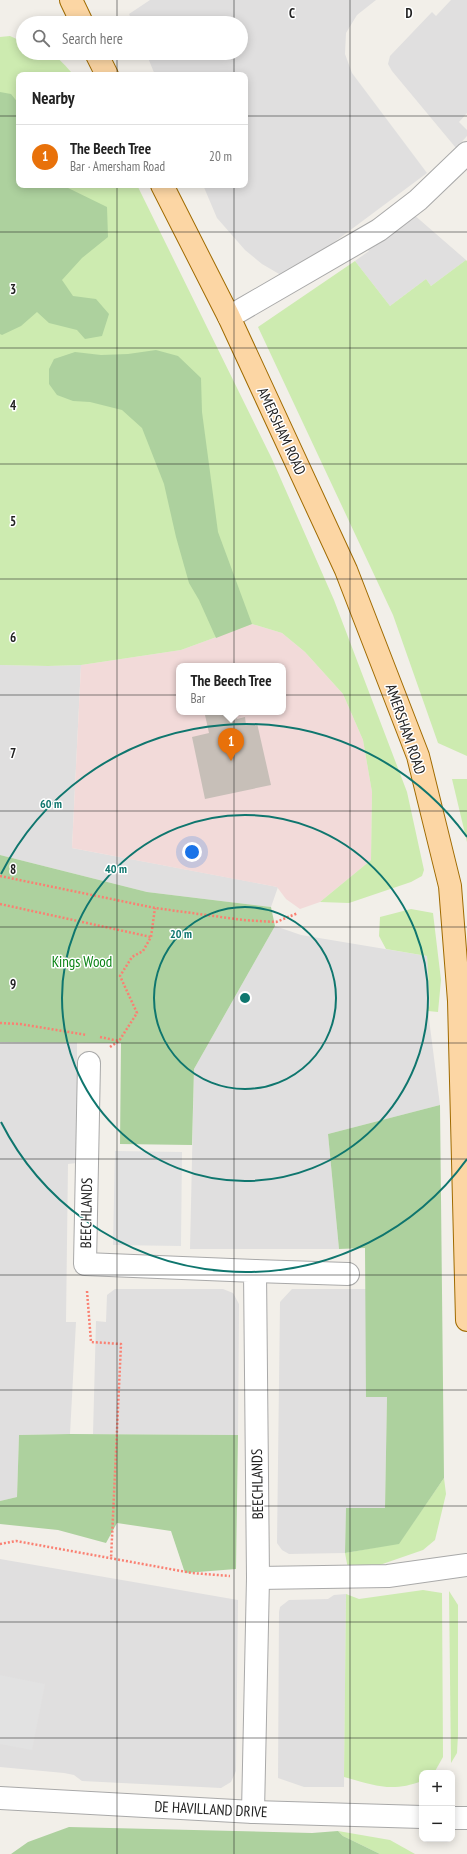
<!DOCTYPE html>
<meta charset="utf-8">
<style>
:root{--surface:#fff;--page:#f2f2f2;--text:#222;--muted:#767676;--line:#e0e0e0;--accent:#d40000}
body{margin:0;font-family:"PT Sans Narrow",sans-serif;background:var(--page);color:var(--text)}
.controls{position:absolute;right:12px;bottom:12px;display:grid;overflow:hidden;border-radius:8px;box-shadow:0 2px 10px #0003}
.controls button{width:36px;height:36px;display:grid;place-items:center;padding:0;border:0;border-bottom:1px solid var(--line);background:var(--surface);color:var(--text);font:20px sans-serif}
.you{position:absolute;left:192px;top:852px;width:14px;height:14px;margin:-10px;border:3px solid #fff;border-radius:50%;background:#1a73e8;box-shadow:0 0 0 6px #1a73e833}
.badge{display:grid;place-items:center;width:26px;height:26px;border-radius:50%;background:var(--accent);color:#fff;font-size:13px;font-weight:700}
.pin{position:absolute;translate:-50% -33px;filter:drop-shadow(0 1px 2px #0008)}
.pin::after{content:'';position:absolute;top:21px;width:14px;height:12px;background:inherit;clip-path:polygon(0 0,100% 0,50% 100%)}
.popup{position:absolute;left:176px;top:663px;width:110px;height:52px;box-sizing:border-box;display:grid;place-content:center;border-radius:8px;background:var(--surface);filter:drop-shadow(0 1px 3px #0005);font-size:13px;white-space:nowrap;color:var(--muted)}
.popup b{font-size:15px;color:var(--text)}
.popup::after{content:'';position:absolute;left:50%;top:100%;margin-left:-8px;border:8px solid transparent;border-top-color:var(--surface)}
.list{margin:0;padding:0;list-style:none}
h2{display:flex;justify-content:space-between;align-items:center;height:52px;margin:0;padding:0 16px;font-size:17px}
h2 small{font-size:13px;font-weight:400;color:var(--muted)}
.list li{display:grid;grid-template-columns:26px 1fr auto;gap:12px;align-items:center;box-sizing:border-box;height:64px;padding:0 16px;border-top:1px solid var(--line)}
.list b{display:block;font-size:15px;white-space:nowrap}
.list p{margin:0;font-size:13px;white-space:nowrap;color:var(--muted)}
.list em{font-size:13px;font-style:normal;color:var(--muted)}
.icon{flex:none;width:22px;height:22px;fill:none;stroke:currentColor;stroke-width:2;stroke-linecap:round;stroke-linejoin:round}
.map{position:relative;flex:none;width:467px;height:1854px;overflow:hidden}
.search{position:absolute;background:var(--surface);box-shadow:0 2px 10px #0003;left:16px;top:16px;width:232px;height:44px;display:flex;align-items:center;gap:10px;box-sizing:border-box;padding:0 14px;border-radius:22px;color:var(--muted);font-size:15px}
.panel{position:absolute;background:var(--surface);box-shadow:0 2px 10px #0003;left:16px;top:72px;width:232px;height:116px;border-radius:8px}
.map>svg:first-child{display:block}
</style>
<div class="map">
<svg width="467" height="1854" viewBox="0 0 467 1854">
<rect width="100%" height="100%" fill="#f2efe9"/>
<!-- residential -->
<g fill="#e0dfdf">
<path d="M150 0H376L357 15 346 33 345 54 352 73 427 173 286 278 262 264 245 250 217 218 203 185H245V75H155L146 53H241V23H133L129 14Z"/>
<path d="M451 0H467V113L459 122 467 130V136L456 148 392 71 388 64 390 56 432 12 436 16Z"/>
<path d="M413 214 466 260 431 286 426 279 390 306 355 261 369 251 367 249Z"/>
<path d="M0 665 48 666 81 665 72 848 278 887 271 907 147 892 0 855Z"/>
<path d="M275 926 301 935 427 956 430 1004 428 1011 440 1105 328 1134 339 1249H190L194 1069Z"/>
<path d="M0 1042H77V1163L68 1164 66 1322H76L70 1434 19 1435 17 1497 0 1501Z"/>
<path d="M115 1289H223L233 1293 239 1304 238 1435 93 1434 96 1321 106 1322 107 1295Z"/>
<path d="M292 1289H367L366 1397H387L385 1508H346L345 1553 289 1554 282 1550 277 1543 280 1302Z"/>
<path d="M0 1559 238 1600 236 1771 231 1782 221 1788 82 1781 74 1775 64 1773 0 1767Z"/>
<path d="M346 1594 344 1787H304L278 1778 279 1612 280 1607 289 1600 328 1599 334 1595Z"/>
</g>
<!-- commercial -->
<path fill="#f2dad9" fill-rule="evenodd" d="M252 624 282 633 305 652 343 694 363 740 372 792 371 860 320 902 300 909 286 899 277 887 72 848 81 665 181 650ZM179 666H283V712H179Z"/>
<!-- grass -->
<g fill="#cdebb0">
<path d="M10 36 23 42V53C55 53 52 51 74 75H19V185H137L272 459 334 600 407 792 424 870 422 876 411 882 349 903 320 902 371 860 372 792 363 740 343 694 305 652 282 633 252 624 181 650 81 665 48 666 0 665V37Z"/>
<path d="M466 260 467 261V756L438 743 393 615 258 327 355 261 390 306 426 279 431 286Z"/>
<path d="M467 779V842L452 779Z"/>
<path d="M411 909 433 913 441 980 438 1012 428 1011 430 1004 427 956 386 949 379 936 380 917Z"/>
<path d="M444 1478 446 1494 435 1540 423 1550 371 1568 348 1569 345 1553 399 1543Z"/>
<path d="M423 1590 442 1593 443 1757 434 1773H422V1781C391 1793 374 1785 344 1777L346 1594 359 1599Z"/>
<path d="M449 1591 458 1605V1735L457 1753 451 1763Z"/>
<path d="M338 1831 390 1840 415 1854H380L343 1836Z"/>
</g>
<!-- forest -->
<g fill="#add19e">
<path d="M0 92 11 94 19 104V185H62L107 207 108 237 82 258 62 280 73 296 96 299 109 314 102 336 85 339 77 330 49 323 37 312 21 326 2 335 0 334Z"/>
<path d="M156 350 178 356 201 378 202 412 218 532 252 624 216 638 199 600 189 583 176 537 164 484 142 428 122 410 90 402 73 401 57 395 49 384V369L54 359 75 352 101 355 128 354Z"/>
<path d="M0 855 147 892 271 907 275 926 194 1069 192 1145 120 1144 121 1043 0 1042Z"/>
<path d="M440 1105 444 1478 399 1544 345 1553 346 1508H385L387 1397H366L365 1248 339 1249 328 1134Z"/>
<path d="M70 1434 238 1435 236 1569 185 1573 171 1531 117 1523 106 1543 58 1530 0 1524V1501L17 1497 19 1435Z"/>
<path d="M69 1827 312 1833 338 1831 343 1836 380 1854H11L28 1842Z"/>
</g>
<!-- parking -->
<g fill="#e2e2e2">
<path d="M115 1151 182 1152 181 1246 113 1245Z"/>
<path d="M0 1675 45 1684 32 1750 0 1744Z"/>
</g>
<!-- building -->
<path fill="#c7bfb8" d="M220 712H235L237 719 245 717 246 725 257 723 271 785 205 799 192 737 209 733 205 715Z"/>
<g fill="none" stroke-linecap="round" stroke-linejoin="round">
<!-- minor casing -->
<g stroke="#a9a9a9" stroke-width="24">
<g id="minor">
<path d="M229 317 379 230 418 200 467 153"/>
<path d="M89 1063 85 1264 255 1271 258 1578 253 1812"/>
<path d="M255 1271 348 1274"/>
<path d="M258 1578 388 1576 467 1565"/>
<path d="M0 1798 253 1812 422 1817"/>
<path d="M452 1818H467"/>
</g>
</g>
<!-- primary casing -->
<g stroke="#a06b00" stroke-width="24">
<g id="primary">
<path d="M71 0 82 23"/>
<path d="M96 53 107 75"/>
<path d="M162 185 229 317 346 570 418 756 450 886 459 1001 467 1320"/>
</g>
</g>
<!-- path -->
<g stroke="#fa8072" stroke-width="2.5" stroke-dasharray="2 2" stroke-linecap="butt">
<path d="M0 876 155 908 243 920 276 922 298 913"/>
<path d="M0 904 151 937"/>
<path d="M0 1023 20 1024 87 1035"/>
<path d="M100 1037 119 1041"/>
<path d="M110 1047 119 1041 137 1013 120 976 132 957 143 951 151 937 155 908"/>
<path d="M87 1291 91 1342 121 1344 111 1559"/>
<path d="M0 1544 16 1541 192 1573 230 1576"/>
</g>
<!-- minor -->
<use href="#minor" stroke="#fff" stroke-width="22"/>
<!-- primary -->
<use href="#primary" stroke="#fcd6a4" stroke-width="22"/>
</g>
<!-- grid -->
<path fill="none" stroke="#222" stroke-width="1" stroke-opacity="0.55" d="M117 0V23M234 0V23M350 0V1854M117 53V75M234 53V75M0 116H19M245 116H467M117 185V1854M234 185V1854M0 232H467M0 348H467M0 464H467M0 579H467M0 695H467M0 811H467M0 927H467M0 1043H467M0 1159H467M0 1275H467M0 1390H467M0 1506H467M0 1622H467M0 1738H467"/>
<!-- distance rings -->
<g fill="none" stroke="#0f766e" stroke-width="2">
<circle cx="245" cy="998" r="91"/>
<circle cx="245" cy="998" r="183"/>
<path d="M467 1159A274 274 0 0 1 1 1122M1 874A274 274 0 0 1 467 837"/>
</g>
<g text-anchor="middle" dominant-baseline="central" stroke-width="3" stroke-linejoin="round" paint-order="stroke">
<!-- street labels -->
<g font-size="15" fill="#222" stroke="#fff">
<text transform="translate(282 431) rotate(65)">AMERSHAM ROAD</text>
<text transform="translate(406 729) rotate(71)">AMERSHAM ROAD</text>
<text transform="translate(86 1213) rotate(-89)">BEECHLANDS</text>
<text transform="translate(257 1484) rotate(-91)">BEECHLANDS</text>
<text transform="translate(211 1809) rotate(3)">DE HAVILLAND DRIVE</text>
</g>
<!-- park labels -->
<g font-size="15" fill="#0c8416" stroke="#fff">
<text x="82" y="961">Kings Wood</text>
</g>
</g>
<g font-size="13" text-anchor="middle" font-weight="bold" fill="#222" stroke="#fff" stroke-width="3" stroke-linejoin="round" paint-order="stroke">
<text x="292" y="18">C</text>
<text x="409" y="18">D</text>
<text x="13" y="294">3</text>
<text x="13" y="410">4</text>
<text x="13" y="526">5</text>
<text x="13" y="642">6</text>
<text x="13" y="758">7</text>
<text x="13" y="874">8</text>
<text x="13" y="989">9</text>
</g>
<circle cx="245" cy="998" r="6" fill="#0f766e" stroke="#fff" stroke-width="2"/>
<g font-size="12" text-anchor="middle" font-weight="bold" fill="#0f766e" stroke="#fff" stroke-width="3" stroke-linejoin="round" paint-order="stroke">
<text x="51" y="808">60 m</text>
<text x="116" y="873">40 m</text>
<text x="181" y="938">20 m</text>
</g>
</svg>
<div class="controls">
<button>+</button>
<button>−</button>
</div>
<div class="you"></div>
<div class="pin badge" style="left:231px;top:761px;background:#e8710a">1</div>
<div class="popup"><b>The Beech Tree</b>Bar</div>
<div class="search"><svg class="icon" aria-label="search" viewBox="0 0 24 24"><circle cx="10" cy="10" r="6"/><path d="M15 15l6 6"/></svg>Search here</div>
<section class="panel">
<h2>Nearby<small></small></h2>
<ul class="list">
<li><span class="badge" style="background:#e8710a">1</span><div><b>The Beech Tree</b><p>Bar · Amersham Road</p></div><em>20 m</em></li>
</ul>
</section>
</div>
